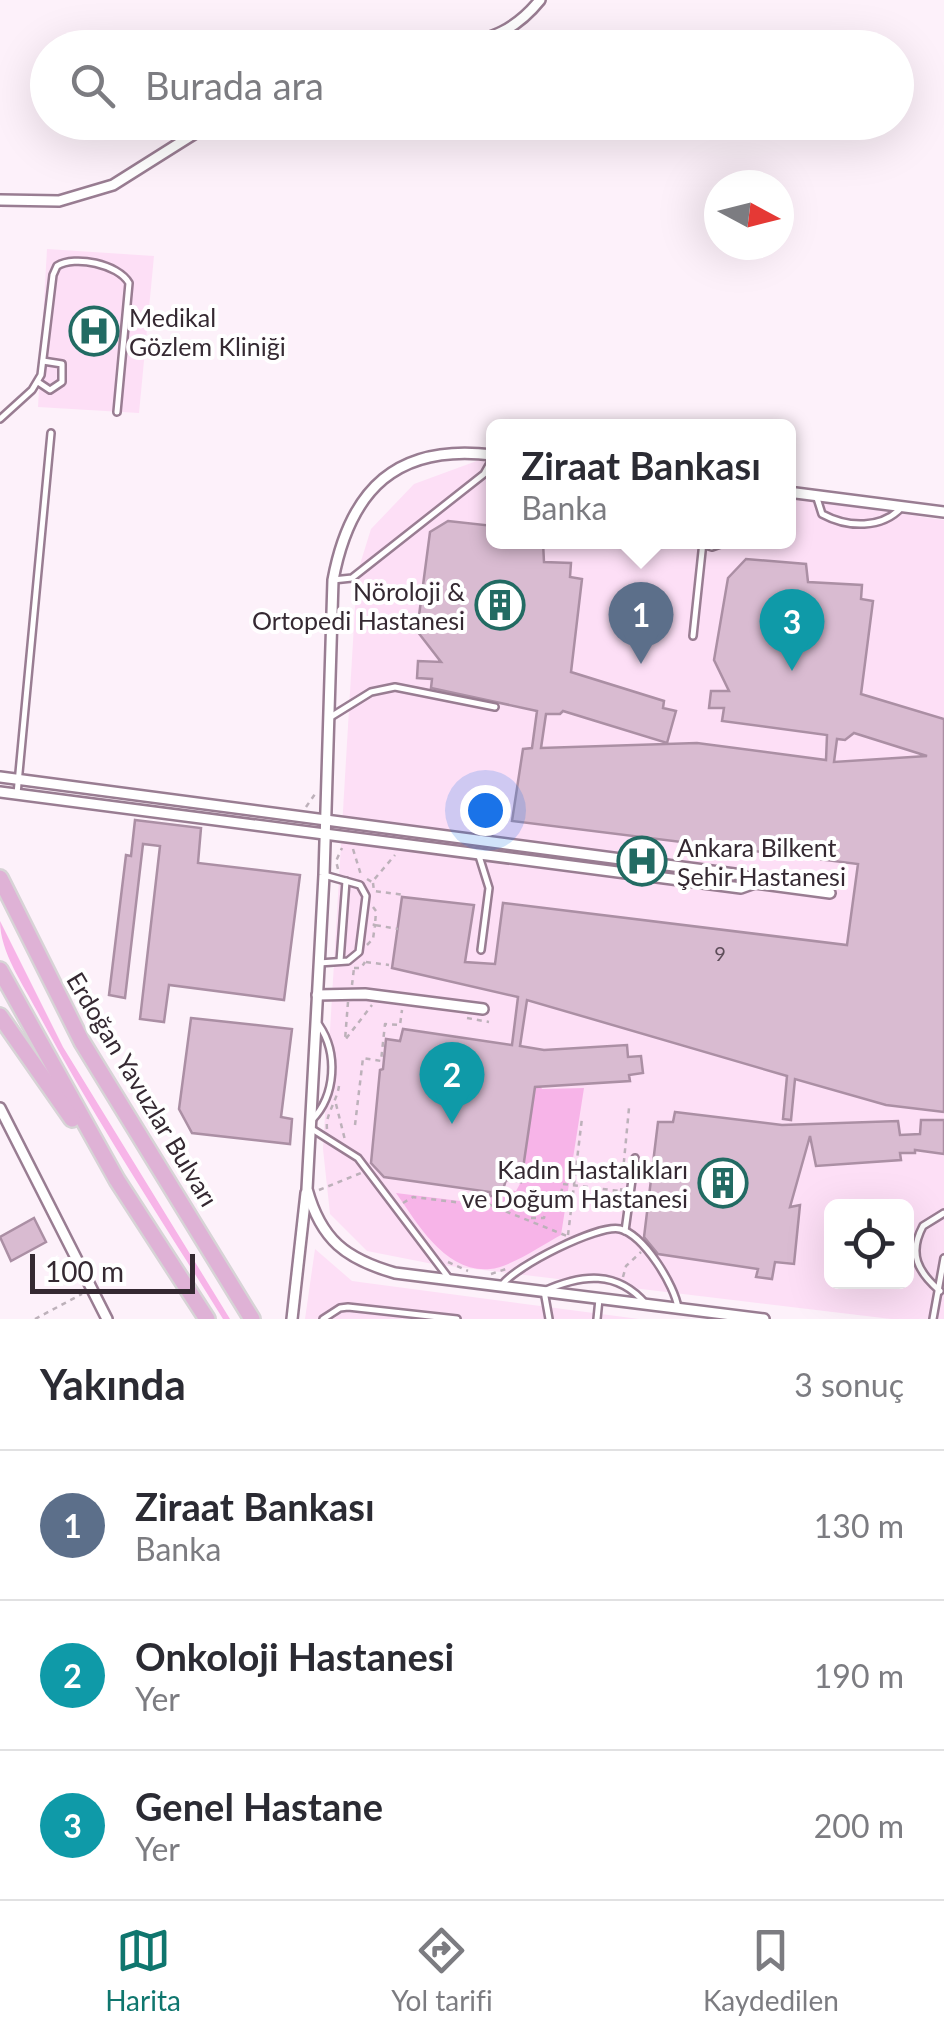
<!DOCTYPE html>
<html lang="tr">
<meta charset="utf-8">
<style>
:root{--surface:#fff;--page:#f7f7f7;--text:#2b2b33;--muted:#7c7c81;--line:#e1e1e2;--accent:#0f766e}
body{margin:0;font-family:Lato,sans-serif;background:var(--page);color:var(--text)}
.controls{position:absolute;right:30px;bottom:30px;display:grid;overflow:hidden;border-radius:15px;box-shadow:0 10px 40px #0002}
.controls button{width:90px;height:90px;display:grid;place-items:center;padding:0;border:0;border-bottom:2px solid var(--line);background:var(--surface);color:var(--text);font:50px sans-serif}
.compass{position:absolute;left:704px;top:170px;width:90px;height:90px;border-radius:50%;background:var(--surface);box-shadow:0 10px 40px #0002;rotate:97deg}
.scale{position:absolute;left:30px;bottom:25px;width:165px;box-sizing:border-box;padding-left:10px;border:5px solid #352932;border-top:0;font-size:28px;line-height:35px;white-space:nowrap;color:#352932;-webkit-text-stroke:8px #fff;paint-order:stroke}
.you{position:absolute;left:485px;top:810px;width:35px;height:35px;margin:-25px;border:8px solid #fff;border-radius:50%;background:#1a73e8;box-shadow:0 0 0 15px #1a73e833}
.badge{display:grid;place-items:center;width:65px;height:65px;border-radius:50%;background:var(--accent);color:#fff;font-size:32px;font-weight:700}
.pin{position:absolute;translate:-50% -82px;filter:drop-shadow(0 2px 5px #0008)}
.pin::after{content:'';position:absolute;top:52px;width:35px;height:30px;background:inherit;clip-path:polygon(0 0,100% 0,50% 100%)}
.popup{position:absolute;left:486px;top:419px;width:310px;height:130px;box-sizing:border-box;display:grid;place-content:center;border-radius:15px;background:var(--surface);filter:drop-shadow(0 2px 8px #0005);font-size:32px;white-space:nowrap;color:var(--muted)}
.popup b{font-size:38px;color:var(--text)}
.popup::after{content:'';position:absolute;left:50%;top:100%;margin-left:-20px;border:20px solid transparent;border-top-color:var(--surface)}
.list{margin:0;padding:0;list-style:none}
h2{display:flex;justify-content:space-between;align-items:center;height:130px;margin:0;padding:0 40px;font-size:42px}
h2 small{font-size:32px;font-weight:400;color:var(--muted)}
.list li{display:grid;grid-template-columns:65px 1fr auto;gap:30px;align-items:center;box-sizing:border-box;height:150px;padding:0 40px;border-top:2px solid var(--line)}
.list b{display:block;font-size:38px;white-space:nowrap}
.list p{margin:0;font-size:32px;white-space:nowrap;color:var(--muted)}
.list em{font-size:32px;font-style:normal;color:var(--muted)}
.icon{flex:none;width:55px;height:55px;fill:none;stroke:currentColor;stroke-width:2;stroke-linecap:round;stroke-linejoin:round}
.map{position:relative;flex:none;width:944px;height:1319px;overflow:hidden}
.search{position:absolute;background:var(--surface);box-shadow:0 10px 40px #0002;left:30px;right:30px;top:30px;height:110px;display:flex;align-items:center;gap:25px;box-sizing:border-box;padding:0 35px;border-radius:55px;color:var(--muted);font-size:38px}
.sheet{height:580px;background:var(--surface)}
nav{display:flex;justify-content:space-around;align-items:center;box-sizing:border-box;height:140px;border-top:2px solid var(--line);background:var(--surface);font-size:28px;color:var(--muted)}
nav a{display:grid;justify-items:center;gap:5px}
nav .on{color:var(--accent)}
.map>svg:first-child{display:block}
</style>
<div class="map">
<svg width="944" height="1319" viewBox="0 0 944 1319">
<rect width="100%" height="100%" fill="#fdf1fa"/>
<!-- built -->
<g fill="#fddff6" fill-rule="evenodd">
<path d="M47 249 154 256 139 413 38 407Z"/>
<path d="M493 455V542H788L789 497 944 520V1319H891L433 1264 367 1251 330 1214 323 1149 357 574 371 529 414 484ZM832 1206H906V1282H832Z"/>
<path d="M315 1249 352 1281 639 1319H305Z"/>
</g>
<!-- green -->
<g fill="#f7b4e8">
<path d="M0 921 63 1047 230 1319H223C160 1217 93 1117 37 1011 23 984 0 952 0 921Z"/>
<path d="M535 1085H540L542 1089 584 1088 561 1235C544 1244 509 1268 490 1269 445 1273 418 1224 396 1193L476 1203 478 1195 505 1197 506 1190 516 1191 521 1182Z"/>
</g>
<!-- building -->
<g fill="#d9bbd1" stroke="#ab8fa4" stroke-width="2.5" fill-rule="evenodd">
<path d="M448 521 494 526V542H543L544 562 571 563 570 577 582 579 571 672 664 701 663 708 676 711 667 743 563 711 560 714H546L541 748 697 743 826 760 827 735 722 721 724 708H709L711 691H729L714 660 728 578 746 559 806 564 808 582 862 585 861 599 873 601 861 694 944 719V1112L886 1105 795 1079 791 1120 783 1119 787 1076 527 1000 520 1046 544 1050 627 1045 628 1057 641 1056 643 1073 629 1075 630 1081 535 1087 521 1182 506 1180 501 1196H490V1192L384 1177 371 1163 380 1070 383 1069 386 1039 400 1041 403 1029 512 1045 518 997 392 968 402 897 474 905 465 962 495 964 503 903 847 945 858 864 512 821 523 749 532 748 537 711 431 688 432 679 417 678 418 661 441 662 417 631 430 532ZM854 733 927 756 834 762 837 739 845 740Z"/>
<path d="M135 820 201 828 198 863 300 875 284 1000 169 985 164 1022 140 1019 160 846 143 844 125 998 109 995 126 855 131 856Z"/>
<path d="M191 1018 292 1029 281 1117 292 1119 290 1144 192 1133 179 1109Z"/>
<path d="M675 1112 782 1125 898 1121 900 1135 920 1134 921 1120H944V1154L915 1150V1153H900L901 1160 816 1166 810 1136 790 1207 800 1205 794 1264 775 1262 772 1279 756 1277 758 1269 658 1254 644 1237 658 1122H673Z"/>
<path d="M34 1218 46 1242 11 1261 0 1237Z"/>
</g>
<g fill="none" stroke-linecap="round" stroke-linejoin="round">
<!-- service casing -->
<g stroke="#997d92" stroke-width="10">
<g id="service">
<path d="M38 382 50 390 62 382V364L43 361"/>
<path d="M0 419 32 390 41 375 53 275 57 266C75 255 118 264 129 283L117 412"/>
<path d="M816 495 822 514C848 528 882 529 902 507"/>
<path d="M696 542 712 547 726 542"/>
<path d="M333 580 352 578 484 474 493 458"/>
<path d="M693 636 703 542"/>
<path d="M329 718 371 692 395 687 495 707"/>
<path d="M17 794 51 433"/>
<path d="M479 856 489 888 481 950"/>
<path d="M340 961 346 881"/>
<path d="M319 963 348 961 359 952 366 896 360 885 324 875"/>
<path d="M312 1120C336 1095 338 1053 319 1025"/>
<path d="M312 1129 358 1158 448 1277"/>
<path d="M625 1231 635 1158"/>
<path d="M502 1285C514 1267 598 1224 620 1229 644 1235 675 1286 678 1308"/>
<path d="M940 1291C918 1272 908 1254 923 1226L944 1213"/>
<path d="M323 1319 340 1308 348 1307 457 1319"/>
<path d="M549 1319 544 1291C582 1274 617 1270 646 1304"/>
<path d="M597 1319 599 1299"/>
<path d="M933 1319 944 1258"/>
</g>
</g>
<!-- minor casing -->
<g stroke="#997d92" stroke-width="14">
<g id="minor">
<path d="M454 48C492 38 515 31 540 0"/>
<path d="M0 200 59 201 113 185 213 122"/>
<path d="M493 455C397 443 350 489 333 580L324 875 307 1189C321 1240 346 1259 395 1273L764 1319"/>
<path d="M788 492 944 512"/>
<path d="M0 777 742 875 755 883 830 893"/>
<path d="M0 792 741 888 755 883"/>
<path d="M317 995 365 994 483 1009"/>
<path d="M0 1108 107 1319"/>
<path d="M292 1319 306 1193"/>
</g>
</g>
<!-- primary casing -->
<g stroke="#d7d4d6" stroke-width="20">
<g id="primary">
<path d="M0 878 82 1042 252 1319"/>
<path d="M0 970 117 1180 207 1319"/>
<path d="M0 1016 72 1119"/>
</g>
</g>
<!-- path -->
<g stroke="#bdb1ba" stroke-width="2.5" stroke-dasharray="5 5" stroke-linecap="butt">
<path d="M306 807 315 794"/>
<path d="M353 849 361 875"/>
<path d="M338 869 336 861 342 848"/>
<path d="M367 879 372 882 395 855"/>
<path d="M373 883 374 891 405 895"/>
<path d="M373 907 376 911 375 925 398 929"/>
<path d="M367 945 373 939 375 925 370 924"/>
<path d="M366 962 389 965"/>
<path d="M354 968H361L365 962"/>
<path d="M352 985 354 968"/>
<path d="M348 1002 345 1040 372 1005"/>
<path d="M467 1018 489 1022"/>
<path d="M336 1104 345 1140"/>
<path d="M355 1125 363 1058 381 1061 385 1024 400 1025 402 1010"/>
<path d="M327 1129C325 1115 337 1101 339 1086"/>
<path d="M319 1190 361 1173"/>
<path d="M403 1203 413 1197 479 1205 480 1201 567 1236"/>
<path d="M620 1203 629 1108"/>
<path d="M531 1218H544L548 1203 559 1204 563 1184 619 1191"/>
<path d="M568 1235 582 1118"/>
<path d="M448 1262 468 1271"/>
<path d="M491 1274 506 1269"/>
<path d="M623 1277 626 1266 641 1252"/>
<path d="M35 1319 82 1294"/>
</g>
<!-- service -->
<use href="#service" stroke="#fff" stroke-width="5"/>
<!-- minor -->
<use href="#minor" stroke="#fff" stroke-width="9"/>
<!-- primary -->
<use href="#primary" stroke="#dfb2d6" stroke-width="15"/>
</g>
<!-- icons -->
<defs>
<g id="hospital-ring" transform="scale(2.5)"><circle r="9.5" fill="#fff" stroke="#226b63" stroke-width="1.5"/><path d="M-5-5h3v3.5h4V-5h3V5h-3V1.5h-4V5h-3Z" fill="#226b63"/></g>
<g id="building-ring" transform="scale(2.5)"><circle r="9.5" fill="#fff" stroke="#226b63" stroke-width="1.5"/><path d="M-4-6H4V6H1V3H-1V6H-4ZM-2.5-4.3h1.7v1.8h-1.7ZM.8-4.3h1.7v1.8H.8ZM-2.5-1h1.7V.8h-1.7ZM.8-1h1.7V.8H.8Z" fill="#226b63"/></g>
</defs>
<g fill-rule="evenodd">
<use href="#hospital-ring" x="94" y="331"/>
<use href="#building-ring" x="500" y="605"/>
<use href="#hospital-ring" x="642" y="861"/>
<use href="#building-ring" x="723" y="1183"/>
</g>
<g text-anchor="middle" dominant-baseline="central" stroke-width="8" stroke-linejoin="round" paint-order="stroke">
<!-- number labels -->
<g font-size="20" fill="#5e4e5a">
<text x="720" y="953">9</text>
</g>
<!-- poi labels -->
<g font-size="25" fill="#352932" stroke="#fff" text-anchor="start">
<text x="129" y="317">Medikal<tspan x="129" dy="29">Gözlem Kliniği</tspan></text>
<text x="465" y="591" text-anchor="end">Nöroloji &amp;<tspan x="465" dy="29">Ortopedi Hastanesi</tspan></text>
<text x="677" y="847">Ankara Bilkent<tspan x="677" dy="29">Şehir Hastanesi</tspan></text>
<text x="688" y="1169" text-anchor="end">Kadın Hastalıkları<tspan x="688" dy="29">ve Doğum Hastanesi</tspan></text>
</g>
<!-- street labels -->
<g font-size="25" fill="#352932" stroke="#fff">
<text transform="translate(143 1089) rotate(59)">Erdoğan Yavuzlar Bulvarı</text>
</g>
</g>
</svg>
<div class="controls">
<button><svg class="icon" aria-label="locate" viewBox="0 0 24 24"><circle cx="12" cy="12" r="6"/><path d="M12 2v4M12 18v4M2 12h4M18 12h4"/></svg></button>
</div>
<svg class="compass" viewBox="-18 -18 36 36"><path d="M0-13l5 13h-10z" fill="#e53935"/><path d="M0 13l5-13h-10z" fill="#7c7c81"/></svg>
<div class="scale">100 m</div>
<div class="you"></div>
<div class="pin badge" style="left:641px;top:664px;background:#5c6f8a">1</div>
<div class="popup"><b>Ziraat Bankası</b>Banka</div>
<div class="pin badge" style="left:452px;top:1124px;background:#0f9aa8">2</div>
<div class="pin badge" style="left:792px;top:671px;background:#0f9aa8">3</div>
<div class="search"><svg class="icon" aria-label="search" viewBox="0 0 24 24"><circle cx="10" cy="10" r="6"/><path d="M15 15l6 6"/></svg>Burada ara</div>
</div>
<section class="sheet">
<h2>Yakında<small>3 sonuç</small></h2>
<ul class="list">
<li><span class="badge" style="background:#5c6f8a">1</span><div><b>Ziraat Bankası</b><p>Banka</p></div><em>130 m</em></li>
<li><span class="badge" style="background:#0f9aa8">2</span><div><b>Onkoloji Hastanesi</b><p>Yer</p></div><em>190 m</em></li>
<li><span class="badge" style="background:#0f9aa8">3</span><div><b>Genel Hastane</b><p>Yer</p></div><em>200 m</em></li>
</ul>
</section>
<nav>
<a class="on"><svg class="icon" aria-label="map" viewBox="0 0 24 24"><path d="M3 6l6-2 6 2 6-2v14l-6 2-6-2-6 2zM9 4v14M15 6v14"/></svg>Harita</a>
<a><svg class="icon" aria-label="directions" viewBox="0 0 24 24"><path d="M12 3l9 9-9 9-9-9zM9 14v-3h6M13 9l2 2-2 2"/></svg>Yol tarifi</a>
<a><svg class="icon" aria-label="saved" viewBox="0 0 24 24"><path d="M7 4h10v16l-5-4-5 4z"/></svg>Kaydedilen</a>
</nav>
